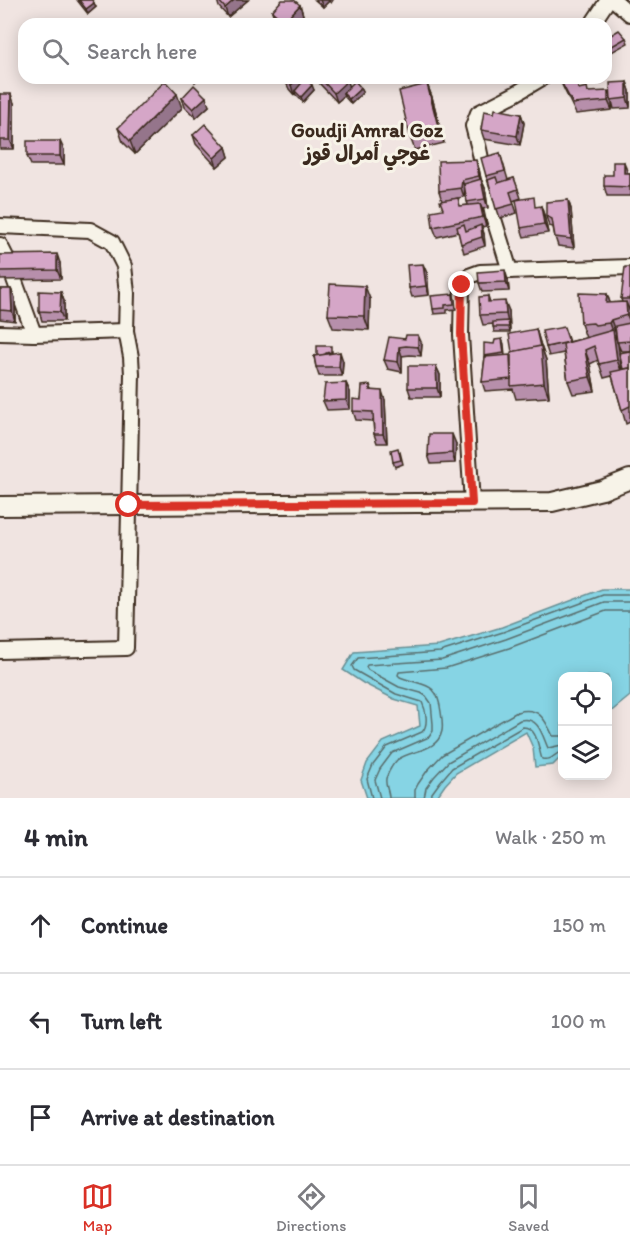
<!DOCTYPE html>
<meta charset="utf-8">
<style>
:root{--surface:#fff;--page:#f2f2f3;--text:#2b2b33;--muted:#7c7c81;--line:#e1e1e2;--accent:#d93025}
body{margin:0;font-family:Itim,"Playpen Sans Arabic",sans-serif;background:var(--page);color:var(--text)}
.controls{position:absolute;right:18px;bottom:18px;display:grid;overflow:hidden;border-radius:12px;box-shadow:0 3px 15px #0003}
.controls button{width:54px;height:54px;display:grid;place-items:center;padding:0;border:0;border-bottom:2px solid var(--line);background:var(--surface);color:var(--text);font:30px sans-serif}
.stop{position:absolute;width:18px;height:18px;margin:-14px;border:4px solid #d93025;border-radius:50%;background:#fff}
.stop.end{background:#d93025;border-color:#fff;box-shadow:0 2px 6px #0008}
.list{margin:0;padding:0;list-style:none}
h2{display:flex;justify-content:space-between;align-items:center;height:78px;margin:0;padding:0 24px;font-size:26px}
h2 small{font-size:20px;font-weight:400;color:var(--muted)}
.list li{display:grid;grid-template-columns:39px 1fr auto;gap:18px;align-items:center;box-sizing:border-box;height:96px;padding:0 24px;border-top:2px solid var(--line)}
.list b{display:block;font-size:22px;white-space:nowrap}
.list em{font-size:20px;font-style:normal;color:var(--muted)}
.icon{flex:none;width:33px;height:33px;fill:none;stroke:currentColor;stroke-width:2;stroke-linecap:round;stroke-linejoin:round}
.map{position:relative;flex:none;width:630px;height:798px;overflow:hidden}
.search{position:absolute;background:var(--surface);box-shadow:0 3px 15px #0003;left:18px;right:18px;top:18px;height:66px;display:flex;align-items:center;gap:15px;box-sizing:border-box;padding:0 21px;border-radius:18px;color:var(--muted);font-size:22px}
.sheet{height:366px;background:var(--surface)}
nav{display:flex;justify-content:space-around;align-items:center;box-sizing:border-box;height:84px;border-top:2px solid var(--line);background:var(--surface);font-size:16px;color:var(--muted)}
nav a{display:grid;justify-items:center;gap:3px}
nav .on{color:var(--accent)}
.map>svg:first-child{display:block}
</style>
<div class="map">
<svg width="630" height="798" viewBox="0 0 630 798">
<rect width="100%" height="100%" fill="#f0e4e1"/>
<filter id="ink" filterUnits="userSpaceOnUse"><feTurbulence type="fractalNoise" baseFrequency=".0167" numOctaves="2"/><feDisplacementMap in="SourceGraphic" scale="12" xChannelSelector="R" yChannelSelector="G"/><feConvolveMatrix kernelMatrix="1 2 1 2 8 2 1 2 1" color-interpolation-filters="sRGB"/></filter>
<g filter="url(#ink)">
<!-- water -->
<path fill="#86d4e4" stroke="#689095" stroke-width="1.5" d="M602 589H630V696L608 714V676H562V756L553 765 535 767 533 748 526 732 456 773 445 785 436 798H367L361 780 367 763 383 742 420 726 418 706 394 699 363 683 343 670 354 652 439 646 502 627Z"/>
<g fill="none" stroke-linecap="round" stroke-linejoin="round">
<!-- shore -->
<g stroke="#596e6d" stroke-width="1.5">
<path d="M372 798 367 779 373 765 387 747 422 732C429 725 426 710 422 702L396 694 354 670 352 666 358 658 440 652 503 632 603 595H630"/>
<path d="M380 798 375 780 380 769 392 753 429 737 433 731V724L431 703 426 696 421 693 399 687 368 670 366 667 367 665 442 660 506 639 604 602H630"/>
<path d="M389 798C389 790 383 782 387 776 389 771 393 764 397 760 411 749 437 753 442 731 443 725 442 718 441 712 437 680 424 687 400 677L398 675 399 672 446 668 509 648 606 611H630"/>
<path d="M415 798V790L418 784 427 771 442 755 517 712C539 706 545 719 553 736H562"/>
<path d="M424 798 426 788 434 777 448 762 520 720C539 716 542 735 548 748L562 745"/>
<path d="M431 798 432 793 440 782 452 768 523 727C538 727 538 749 542 759 554 761 553 753 562 752"/>
</g>
<!-- minor casing -->
<g stroke="#3b2a1e" stroke-width="18">
<g id="minor">
<path d="M614 0 630 14"/>
<path d="M592 24 608 0"/>
<path d="M0 226 90 230 112 242 124 266 127 293 126 331"/>
<path d="M0 245 6 257 34 334"/>
<path d="M510 271 493 216 479 149 473 126 478 113 515 94 542 78"/>
<path d="M0 333 34 334 126 331 131 357 132 374 126 648 0 651"/>
<path d="M472 503 461 335 462 285 469 276 480 272 630 267"/>
</g>
</g>
<!-- tertiary casing -->
<g stroke="#3b2a1e" stroke-width="22">
<path id="tertiary" d="M0 506 552 502 602 490 630 479"/>
</g>
<!-- minor -->
<use href="#minor" stroke="#f7f3e8" stroke-width="14"/>
<!-- tertiary -->
<use href="#tertiary" stroke="#f7f3e8" stroke-width="18"/>
</g>
<!-- wall -->
<g fill="#b78fab" stroke="#3b2a1e" stroke-width="1.5">
<path d="M77 0H92L96 7 88 14Z"/>
<path d="M217 0H248L228 17 219 7Z"/>
<path d="M315 0H333L331 3 329 1 323 7Z"/>
<path d="M300 5 303 15 295 24H279L275 20 272 11Z"/>
<path d="M606 38H626L628 43 608 54 606 49Z"/>
<path d="M287 78H310L307 81 314 90 303 102 296 95 295 93 294 95 289 89 285 80Z"/>
<path d="M318 78H352L348 82 349 87 361 88 363 92 351 104 344 96 337 102 320 84Z"/>
<path d="M559 78 579 89 611 99 627 82 630 91V108L614 109 612 101V110L576 114 563 87Z"/>
<path d="M427 84 432 97 444 143 415 150 410 137Z"/>
<path d="M0 94 14 103V149H0Z"/>
<path d="M182 98 209 106 196 118 185 107Z"/>
<path d="M182 108 135 154 123 142 118 128Z"/>
<path d="M494 113 521 114 524 123 520 145 484 139 481 130Z"/>
<path d="M193 135 226 147 229 157 217 167 196 144Z"/>
<path d="M64 150V165H31L27 156Z"/>
<path d="M500 153 508 180 514 178 521 198 513 201 517 213 500 218 486 176Z"/>
<path d="M624 162 627 173H630V196H607L604 186Z"/>
<path d="M479 169 481 179 485 188 488 208 482 209 486 226 482 227 484 234 485 246 464 253 458 232 437 237 433 227 461 206 468 205 465 190 464 197 442 201 439 191Z"/>
<path d="M568 200 571 209 574 248 558 246 555 237 553 227 549 226 546 216Z"/>
<path d="M541 206 544 215 548 233 524 237 521 228Z"/>
<path d="M0 255 60 263 61 279 0 280Z"/>
<path d="M630 267V351H621L617 342 616 333 615 336 618 344 621 370 623 369 630 351V422L626 424 622 410 612 376 604 378 598 360 590 364 595 391 573 394 568 381 564 353 549 356 546 347 586 338 581 324 607 294 610 303 622 302 621 299Z"/>
<path d="M427 273 429 295 412 297 409 288Z"/>
<path d="M508 280 509 291 482 292 479 283Z"/>
<path d="M0 289H11L15 298V321L0 319Z"/>
<path d="M61 292 64 301V321H42L39 311Z"/>
<path d="M453 294 455 299 456 309 447 310V313L434 314 433 309Z"/>
<path d="M488 296 490 302 509 311 510 332H494L493 324 483 325 480 315Z"/>
<path d="M370 299 369 330 333 328 328 315Z"/>
<path d="M536 329 541 346 546 360 549 397 516 399 513 389 485 391 482 382 485 357 494 344 502 339 504 344 505 356 511 359Z"/>
<path d="M405 339 422 344 421 356 410 355 402 356V372L388 369 384 360Z"/>
<path d="M332 351V353L343 361 342 376H319L316 367 314 356Z"/>
<path d="M436 366 440 375V397H411L408 388Z"/>
<path d="M346 383 350 392V409L327 410 323 401Z"/>
<path d="M370 385 372 390 385 400 387 443H377L374 434 373 421 356 420 353 411Z"/>
<path d="M456 444 455 463 431 464 428 455Z"/>
<path d="M400 452 403 464 395 467 393 462Z"/>
</g>
<!-- shaded-wall -->
<g fill="#95748b" stroke="#3b2a1e" stroke-width="1.5">
<path d="M234 0H248L228 17 225 8Z"/>
<path d="M320 0H328L329 1 323 7Z"/>
<path d="M94 3 96 7 88 14 86 9Z"/>
<path d="M300 5 303 15 295 24H285L284 22Z"/>
<path d="M194 78H199L195 82Z"/>
<path d="M298 78H310L296 92 295 91V93L294 95 291 85Z"/>
<path d="M343 78H352L348 82 351 90 343 93 344 96 337 102 334 93Z"/>
<path d="M627 82 630 91V107L627 98Z"/>
<path d="M427 84 432 97 444 143 439 130Z"/>
<path d="M312 85 314 90 303 102 301 97Z"/>
<path d="M361 88 363 92 351 104 349 99Z"/>
<path d="M608 91 612 100V110L608 101Z"/>
<path d="M11 94 14 103V149L10 140Z"/>
<path d="M177 94 182 108 135 154 130 141Z"/>
<path d="M206 97 209 106 196 118 193 109Z"/>
<path d="M521 114 524 123 520 145 517 136Z"/>
<path d="M60 141 64 150V165L60 156Z"/>
<path d="M226 147 229 157 217 167 214 158Z"/>
<path d="M476 160 479 169 482 185 479 176Z"/>
<path d="M624 162 627 171V182L624 173Z"/>
<path d="M481 179 485 188 488 208 485 199Z"/>
<path d="M462 180 465 189 464 197 461 188Z"/>
<path d="M568 200 571 209 574 248 571 239Z"/>
<path d="M480 204 484 213 486 226 483 217Z"/>
<path d="M541 206 544 215 548 233 544 224Z"/>
<path d="M481 225 484 234 485 246 482 237Z"/>
<path d="M57 254 60 263 61 279 57 270Z"/>
<path d="M423 264 427 273 429 295 426 286Z"/>
<path d="M505 270 508 280 509 291 506 282Z"/>
<path d="M365 286 370 299 369 330 364 316Z"/>
<path d="M11 289 15 298V321L12 311Z"/>
<path d="M61 292 64 301V321L60 312Z"/>
<path d="M607 294 612 308 606 303Z"/>
<path d="M505 301 509 311 510 332 506 314Z"/>
<path d="M626 302 630 312V322L627 315Z"/>
<path d="M611 320 616 334 615 336 618 344 622 373 617 360 613 334 609 323Z"/>
<path d="M536 329 542 350 541 346 546 360 549 397 544 383Z"/>
<path d="M418 335 422 344 421 356 418 347Z"/>
<path d="M399 347 402 356V372L398 362Z"/>
<path d="M585 350 590 364 595 391 590 377Z"/>
<path d="M340 352 343 361 342 376 339 367Z"/>
<path d="M436 366 440 375V397L437 388Z"/>
<path d="M346 383 350 392V409L346 400Z"/>
<path d="M382 391 385 400 387 443 383 434Z"/>
<path d="M452 434 456 444 455 463 452 453Z"/>
</g>
<!-- building -->
<g fill="#d5a6c7" stroke="#3b2a1e" stroke-width="1.5">
<path d="M79 0H92L94 3 86 9Z"/>
<path d="M218 0H234L225 8Z"/>
<path d="M282 0H294L300 5 284 22 272 11Z"/>
<path d="M310 17 317 24H304Z"/>
<path d="M619 30 626 38 607 49 606 38Z"/>
<path d="M287 78H298L291 85 285 80Z"/>
<path d="M320 78H345L347 81 334 93Z"/>
<path d="M559 78H573L579 89 587 87 588 92 608 91V101L573 104Z"/>
<path d="M305 79 312 85 301 97 295 91Z"/>
<path d="M165 81 177 94 130 141 118 128Z"/>
<path d="M355 81 361 88 349 99 343 93Z"/>
<path d="M627 82V98L611 100 610 83Z"/>
<path d="M427 84 439 130 410 137 399 91Z"/>
<path d="M194 85 206 97 193 109 182 98Z"/>
<path d="M0 94H11L10 140H0Z"/>
<path d="M495 109 521 114 517 136 481 130 484 111 494 113Z"/>
<path d="M205 124 226 147 214 158 193 135Z"/>
<rect x="27" y="141" width="33" height="15"/>
<path d="M500 153 505 171 486 176 481 158Z"/>
<path d="M476 160 479 176 462 180 461 188 439 191 438 161Z"/>
<path d="M613 162H624V173H630V187L604 186V175H613Z"/>
<path d="M496 177 498 183 514 178 518 189 510 192 514 204 496 209 488 180Z"/>
<path d="M481 179 485 199 467 202 464 184Z"/>
<path d="M534 197 535 207 541 206 544 224 521 228 516 200Z"/>
<path d="M458 198 460 206 480 204 483 217 433 227 431 211 443 209 440 201Z"/>
<path d="M568 200 571 239 555 237 552 219 546 216V202Z"/>
<path d="M464 224 466 231 481 225 482 237 461 244 457 227Z"/>
<path d="M57 254V270L0 271V255Z"/>
<path d="M423 264 426 286 409 288 407 265Z"/>
<path d="M625 267H630V295L629 299H621Z"/>
<path d="M505 270 506 282 479 283 478 272Z"/>
<path d="M330 284 365 286 364 316 328 315Z"/>
<path d="M0 289H11L12 311 0 310Z"/>
<path d="M39 291 61 292 60 312 39 311Z"/>
<path d="M579 293 607 294 606 303 626 302 627 315 611 320 609 323 595 325 593 323 581 324Z"/>
<path d="M453 294 454 304 445 305V308L433 309 431 296Z"/>
<path d="M488 296V302L505 301 506 314 480 315 479 297Z"/>
<path d="M508 321 509 327H493V322Z"/>
<path d="M630 323V341L617 342 615 326Z"/>
<path d="M564 327 569 342 546 347 542 331Z"/>
<path d="M536 329 540 347 512 352 509 334Z"/>
<path d="M613 330 617 360 599 364 594 346 585 350 590 377 568 381 563 344Z"/>
<path d="M406 335H418V347L406 346 399 347 398 362 384 360 389 337 405 339Z"/>
<path d="M502 339 504 353 484 356V343L494 344 495 340Z"/>
<path d="M317 346H331V352L326 353V354L317 356Z"/>
<path d="M541 346 544 383 511 386V352Z"/>
<path d="M630 351V368L623 369 619 353Z"/>
<path d="M340 352 339 367H316L314 356Z"/>
<path d="M510 355 511 379 482 382 485 357Z"/>
<path d="M408 366H436L437 388H408Z"/>
<path d="M630 368V406L622 410 611 372Z"/>
<path d="M346 383V400L323 401 325 384Z"/>
<path d="M370 385V390L382 391 383 434H374L373 412 353 411V399L361 400 362 386Z"/>
<path d="M429 434H452V453L428 455Z"/>
<path d="M398 448 401 460 393 462 391 450Z"/>
</g>
</g>
<g fill="none" stroke-linecap="round" stroke-linejoin="round" filter="url(#ink)">
<!-- route -->
<path stroke="#d93025" stroke-width="8" d="M129 505 472 503 461 334 462 285"/>
</g>
<g text-anchor="middle" dominant-baseline="central" stroke-width="6" stroke-linejoin="round" paint-order="stroke">
<!-- neighbourhood labels -->
<g font-size="20" font-weight="bold" fill="#3b2a1e" stroke="#f7f3e8">
<text x="367" y="130">Goudji Amral Goz<tspan x="367" dy="23">غوجي أمرال قوز</tspan></text>
</g>
</g>
</svg>
<div class="controls">
<button><svg class="icon" aria-label="locate" viewBox="0 0 24 24"><circle cx="12" cy="12" r="6"/><path d="M12 2v4M12 18v4M2 12h4M18 12h4"/></svg></button>
<button><svg class="icon" aria-label="layers" viewBox="0 0 24 24"><path d="M12 4l9 5-9 5-9-5zM3 14l9 5 9-5"/></svg></button>
</div>
<div class="stop" style="left:129px;top:505px"></div>
<div class="stop end" style="left:462px;top:285px"></div>
<div class="search"><svg class="icon" aria-label="search" viewBox="0 0 24 24"><circle cx="10" cy="10" r="6"/><path d="M15 15l6 6"/></svg>Search here</div>
</div>
<section class="sheet">
<h2>4 min<small>Walk · 250 m</small></h2>
<ul class="list">
<li><svg class="icon" aria-label="ahead" viewBox="0 0 24 24"><path d="M12 20V5M6 11l6-6 6 6"/></svg><div><b>Continue</b></div><em>150 m</em></li>
<li><svg class="icon" aria-label="left" viewBox="0 0 24 24"><path d="M17 20v-9H6M10 6l-5 5 5 5"/></svg><div><b>Turn left</b></div><em>100 m</em></li>
<li><svg class="icon" aria-label="arrive" viewBox="0 0 24 24"><path d="M6 21V4h12l-3 4 3 4H6"/></svg><div><b>Arrive at destination</b></div></li>
</ul>
</section>
<nav>
<a class="on"><svg class="icon" aria-label="map" viewBox="0 0 24 24"><path d="M3 6l6-2 6 2 6-2v14l-6 2-6-2-6 2zM9 4v14M15 6v14"/></svg>Map</a>
<a><svg class="icon" aria-label="directions" viewBox="0 0 24 24"><path d="M12 3l9 9-9 9-9-9zM9 14v-3h6M13 9l2 2-2 2"/></svg>Directions</a>
<a><svg class="icon" aria-label="saved" viewBox="0 0 24 24"><path d="M7 4h10v16l-5-4-5 4z"/></svg>Saved</a>
</nav>
